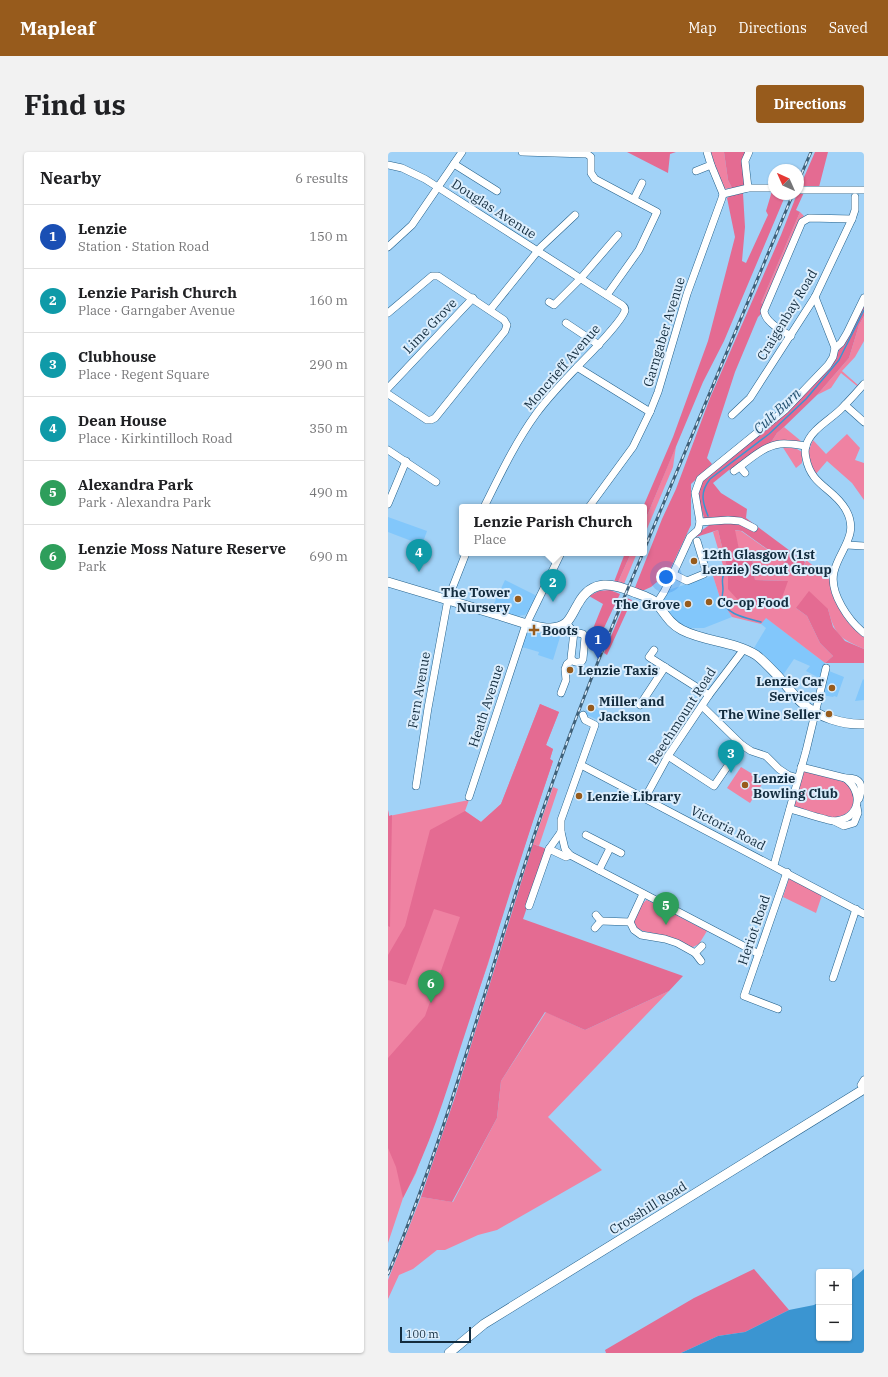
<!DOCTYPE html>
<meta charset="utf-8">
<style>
:root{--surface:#fff;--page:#f2f2f2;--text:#202124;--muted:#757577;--line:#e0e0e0;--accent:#975b1c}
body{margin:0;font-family:"IBM Plex Serif",serif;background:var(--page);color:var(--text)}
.controls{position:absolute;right:12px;bottom:12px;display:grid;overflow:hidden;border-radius:4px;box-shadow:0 1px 3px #0004}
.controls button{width:36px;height:36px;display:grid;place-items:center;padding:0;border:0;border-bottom:1px solid var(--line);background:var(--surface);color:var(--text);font:20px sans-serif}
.compass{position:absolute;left:380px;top:12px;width:36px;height:36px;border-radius:50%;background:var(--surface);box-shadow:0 1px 3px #0004;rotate:315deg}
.scale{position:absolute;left:12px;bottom:10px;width:71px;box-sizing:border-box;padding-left:4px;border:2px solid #132c3e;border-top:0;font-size:11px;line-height:14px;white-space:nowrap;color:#132c3e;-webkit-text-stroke:3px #dceefd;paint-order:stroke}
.you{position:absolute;left:278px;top:425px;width:14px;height:14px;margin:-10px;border:3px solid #fff;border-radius:50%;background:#1a73e8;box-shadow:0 0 0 6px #1a73e833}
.badge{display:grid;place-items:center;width:26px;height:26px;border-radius:50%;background:var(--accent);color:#fff;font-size:13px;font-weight:700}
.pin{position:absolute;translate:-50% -33px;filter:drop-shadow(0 1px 2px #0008)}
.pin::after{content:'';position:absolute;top:21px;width:14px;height:12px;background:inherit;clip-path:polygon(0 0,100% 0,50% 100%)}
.popup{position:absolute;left:71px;top:352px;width:188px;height:52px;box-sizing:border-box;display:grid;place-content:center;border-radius:4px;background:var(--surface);filter:drop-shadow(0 1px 3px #0005);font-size:13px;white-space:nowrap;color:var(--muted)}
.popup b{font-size:15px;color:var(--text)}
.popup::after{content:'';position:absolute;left:50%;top:100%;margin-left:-8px;border:8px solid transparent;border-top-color:var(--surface)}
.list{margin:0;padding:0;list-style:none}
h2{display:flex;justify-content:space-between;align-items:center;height:52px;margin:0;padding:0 16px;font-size:17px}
h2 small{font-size:13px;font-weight:400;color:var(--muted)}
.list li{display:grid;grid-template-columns:26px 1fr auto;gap:12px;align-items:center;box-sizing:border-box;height:64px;padding:0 16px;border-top:1px solid var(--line)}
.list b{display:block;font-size:15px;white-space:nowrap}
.list p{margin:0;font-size:13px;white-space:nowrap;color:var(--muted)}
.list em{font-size:13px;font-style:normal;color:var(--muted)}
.map{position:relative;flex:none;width:476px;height:1201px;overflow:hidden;border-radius:4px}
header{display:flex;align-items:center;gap:24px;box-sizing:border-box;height:56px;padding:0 20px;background:var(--accent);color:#fff}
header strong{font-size:19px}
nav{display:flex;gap:22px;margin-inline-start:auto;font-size:14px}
.intro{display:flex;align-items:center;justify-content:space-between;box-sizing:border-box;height:96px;padding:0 24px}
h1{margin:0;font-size:28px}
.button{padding:10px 18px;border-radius:4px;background:var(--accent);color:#fff;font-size:14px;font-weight:700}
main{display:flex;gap:24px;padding:0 24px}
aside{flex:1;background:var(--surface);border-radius:4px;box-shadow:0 1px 3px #0004}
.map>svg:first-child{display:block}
</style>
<header>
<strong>Mapleaf</strong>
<nav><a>Map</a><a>Directions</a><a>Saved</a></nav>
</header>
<div class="intro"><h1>Find us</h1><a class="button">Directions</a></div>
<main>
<aside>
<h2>Nearby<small>6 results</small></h2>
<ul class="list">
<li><span class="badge" style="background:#1a4fb4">1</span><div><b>Lenzie</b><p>Station · Station Road</p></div><em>150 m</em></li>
<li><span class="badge" style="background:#0f9aa8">2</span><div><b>Lenzie Parish Church</b><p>Place · Garngaber Avenue</p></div><em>160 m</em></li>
<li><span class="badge" style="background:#0f9aa8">3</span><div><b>Clubhouse</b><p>Place · Regent Square</p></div><em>290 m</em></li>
<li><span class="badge" style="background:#0f9aa8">4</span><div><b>Dean House</b><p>Place · Kirkintilloch Road</p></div><em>350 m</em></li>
<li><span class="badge" style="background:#2e9e5b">5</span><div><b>Alexandra Park</b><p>Park · Alexandra Park</p></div><em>490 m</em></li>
<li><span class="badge" style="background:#2e9e5b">6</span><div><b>Lenzie Moss Nature Reserve</b><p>Park</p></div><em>690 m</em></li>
</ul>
</aside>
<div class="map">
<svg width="476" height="1201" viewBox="0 0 476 1201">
<rect width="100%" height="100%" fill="#a1d2f7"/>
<!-- built -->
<g fill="#82c7fb">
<path d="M0 365 39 379 34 393 0 380Z"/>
<path d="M325 424 332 446 344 465 316 476H300L284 466 273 454 280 438Z"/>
<path d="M117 428 149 444 143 456 137 463 129 464 104 456Z"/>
<path d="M377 465 437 511 433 527 418 519 422 514 406 507 395 523 376 503 366 496 378 476 373 472Z"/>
<path d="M142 477 172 485 165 508 150 503 151 500 134 495 140 478Z"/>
<path d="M441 519 456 525 449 545 446 544 445 545 434 543Z"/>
<path d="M475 527 476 528V548L467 549Z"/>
<path d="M201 552 214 561 210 568 197 562Z"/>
</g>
<!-- green -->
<g fill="#ef82a2">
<path d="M322 0H336L340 28 344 36 336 37Z"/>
<path d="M412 60 416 64 411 69 376 152 373 151Z"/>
<path d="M476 164V189L467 205 454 219 470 233 469 234 453 221 443 236 429 243 461 206 471 173Z"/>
<path d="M396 275 413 289 382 292 389 281Z"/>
<path d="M459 282 472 296 467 308 476 311V348L464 331 439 309 427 323C419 309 418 303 425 288L438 302Z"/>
<path d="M288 294 285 315 256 384V371Z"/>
<path d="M394 294 409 297 414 300V311L408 316Z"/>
<path d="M330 378 340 420V437L400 429 367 428 364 405 353 407 346 378 353 379 414 422 418 408 432 419 442 422C442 446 456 471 476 485V497C452 486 447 484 440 457L408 456 419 464 432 491 445 504 437 511 378 466 373 472 344 465 332 446 325 424 337 420 325 380Z"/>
<path d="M243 401H249L236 432 230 430Z"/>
<path d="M152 552 171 560 158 593 165 597 162 607 165 609 122 738 100 812 28 1021 15 1046 0 1091V658L1 664 81 648 77 659 93 670 113 652Z"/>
<path d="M353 615 376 629 362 651 339 636Z"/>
<path d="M416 618 459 631 468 645C459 679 429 661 406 654Z"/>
<path d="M165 635 170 637 151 694 145 692Z"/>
<path d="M401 726 434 743 428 761 395 745Z"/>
<path d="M259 748 319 779 311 792 303 796 278 784 255 779 249 776C248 774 247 772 246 770 246 764 254 750 259 748Z"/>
<path d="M281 839 160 965 214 1018 109 1078 90 1083 57 1098H49L25 1117 11 1123 0 1147V1128L33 1045 65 1050 109 966 113 929 158 860 197 878Z"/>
</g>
<!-- forest -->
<g fill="#e46b92">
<path d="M239 0H288L282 2 280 21Z"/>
<path d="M336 0H359L357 33 344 36 340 28Z"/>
<path d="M427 0H440L431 35 418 36 408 58 412 60 373 151 376 152 373 162 370 165 347 220 319 306 324 312 303 332V373L281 420 263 435 252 440 246 438 274 367 288 337 322 246 393 83 409 42H410V39Z"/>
<path d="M384 39H386V42H398L336 189 315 230 256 371 255 355 285 285 320 189 347 85 339 46 342 44 355 41 357 75 354 109 358 111 380 63 378 59Z"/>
<path d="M476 149V164L471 173 461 206 429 243 396 275 389 281 382 292 344 317 341 318 325 331 333 341 359 357 358 366 417 410 414 422 354 379 347 378 353 407 364 405 367 428 400 429 391 454 349 447 340 437V420L330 378 305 386C311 378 322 375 328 366H316L309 341 312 330 398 259 447 206Z"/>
<path d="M237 401H243L230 430H226Z"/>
<path d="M222 438 232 442 206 497H202V484L215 452 201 444 211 439Z"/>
<path d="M421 439 440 457 445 475 457 489 476 497V511H437L445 504 432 491 419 464 408 456Z"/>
<path d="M239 446 244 448 219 503 216 501Z"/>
<path d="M152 552 171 560 158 593 165 597 162 607 165 609C133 703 105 797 74 891 57 944 41 997 15 1046L8 1015 0 996V906L37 864 72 765 46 757 18 833 0 828V803L17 774 42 678 77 659 93 670 113 652Z"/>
<path d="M0 658 1 664 4 663 2 775 0 774Z"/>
<path d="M145 692 159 697 135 767 295 824 281 839 197 878 157 860 113 929 109 966 64 1050 33 1045 67 945Z"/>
<path d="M366 1117 401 1158 357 1180 330 1184 293 1201H218L217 1198 306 1146Z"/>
</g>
<!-- water -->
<path fill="#3b95d1" d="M476 1117V1201H293L330 1184 357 1180 401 1158 426 1153 431 1150V1186H461V1130Z"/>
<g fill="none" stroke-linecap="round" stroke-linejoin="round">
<!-- stream -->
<g stroke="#3b95d1" stroke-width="1.5">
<path d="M320 364C314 349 312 340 322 327L381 282 418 247 451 208 476 158"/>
<path d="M336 422C333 427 335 432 335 437 335 440 334 444 334 447 338 464 360 466 373 470"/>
</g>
<!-- minor casing -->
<g stroke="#24618b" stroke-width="8">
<g id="minor">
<path d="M134 0 199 2 203 5V21L207 27 269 60 251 98 219 143"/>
<path d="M66 12 109 39"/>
<path d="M0 13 14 16 37 27 234 153C236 155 237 155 237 158 236 167 200 204 192 212 177 228 161 244 148 262 127 291 112 323 96 355"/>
<path d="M308 19 323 13"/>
<path d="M360 36 357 9 361 0"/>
<path d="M411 38H476"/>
<path d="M335 42 360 36H386"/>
<path d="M246 47 254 31"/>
<path d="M0 95 24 73 74 0"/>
<path d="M427 145 447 196"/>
<path d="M161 150 166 153 193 126 230 83"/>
<path d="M102 158 153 95 187 63"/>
<path d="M0 161 44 124H50L116 168 119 173 117 179 47 266 43 268H39L0 242"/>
<path d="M178 171 211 193"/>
<path d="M403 184C394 179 377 170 376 159L414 70 421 66 464 67"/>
<path d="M189 215 262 260"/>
<path d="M476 232C469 240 461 249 453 257 442 268 422 278 418 294 417 297 417 302 418 306 423 334 446 336 458 358 472 383 451 398 446 420 441 441 461 469 476 481"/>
<path d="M0 236 85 146"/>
<path d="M457 253 476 270"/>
<path d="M344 263 362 246 427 145 464 67 467 58V45"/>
<path d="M0 298 48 330"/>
<path d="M352 315 357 321"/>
<path d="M346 319C360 309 375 294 392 292 400 291 410 293 418 294"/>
<path d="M0 352 18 309"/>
<path d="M201 355 245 295 262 260 270 240 299 142 334 46 335 42 323 13 319 0"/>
<path d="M312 370 307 341 312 327 397 258 440 213 445 205 447 196 453 191 459 181 476 146"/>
<path d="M459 393 476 394"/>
<path d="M285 422 299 429 316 422 318 419 309 389"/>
<path d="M269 451 276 440 285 422 302 385 310 378 312 370 340 368 352 369 366 376"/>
<path d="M178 471 186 480 183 506C185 511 190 511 194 509L195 507 197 485 195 482 186 480"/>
<path d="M266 498 261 505 321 543"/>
<path d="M173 541 178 528 177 517 179 512 184 508"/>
<path d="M252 553 277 515"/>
<path d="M314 554 354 593 363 599 378 604 391 617 400 623 410 626"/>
<path d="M280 604 326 634 354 593"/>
<path d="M193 613 476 762"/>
<path d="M457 626C472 625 476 632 471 647"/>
<path d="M28 634 40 556 60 447 78 401"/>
<path d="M81 645 137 475 173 401"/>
<path d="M257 646 280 604 321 543 356 497"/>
<path d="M402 657C411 659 439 669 446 669 473 667 476 640 457 626L413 615"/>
<path d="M446 669 456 674 466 671 470 661 469 655"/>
<path d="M173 680 177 697 182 703"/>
<path d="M198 683 233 701"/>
<path d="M161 697 178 705 182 703 371 802"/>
<path d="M386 713 418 599 438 516"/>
<path d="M211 718 222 696"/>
<path d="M255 742 242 770 246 778 253 783 277 787 289 791 307 801"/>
<path d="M141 754 161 697 173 680V668L207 573 197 568 195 563"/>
<path d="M213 769 242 770"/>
<path d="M207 776 213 769 208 763"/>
<path d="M313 809 307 801 314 794"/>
<path d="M445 826 468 757"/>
<path d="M390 857 356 844 399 720"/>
<path d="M473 933 476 928"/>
</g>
</g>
<!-- major casing -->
<g stroke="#24618b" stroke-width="10">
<g id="major">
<path d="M0 430C37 441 73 452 110 463 124 467 149 477 163 476 181 475 182 465 190 452 204 426 225 431 248 441 254 443 266 447 269 452 277 462 282 472 294 478 317 490 346 489 368 503 376 509 383 517 390 524 398 533 405 543 414 551 430 565 455 573 476 572"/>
<path d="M61 1201 96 1172 476 937"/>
</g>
</g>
<!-- minor -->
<use href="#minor" stroke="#fff" stroke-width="7"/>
<!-- major -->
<use href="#major" stroke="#fff" stroke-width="9"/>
<!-- rail casing -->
<g stroke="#3f6078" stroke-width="3">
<g id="rail">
<path d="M410 30 423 0"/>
<path d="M256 398 405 42"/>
<path d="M0 1122C60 980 98 830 146 684 178 588 215 494 255 401"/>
</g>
</g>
<!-- rail -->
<use href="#rail" stroke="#dceefd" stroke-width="1.5" stroke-dasharray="4.5" stroke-linecap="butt"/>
</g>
<!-- markers -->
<g fill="#975b1c" stroke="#dceefd" stroke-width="1.5">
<circle cx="306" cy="409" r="4"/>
<circle cx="130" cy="447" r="4"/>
<circle cx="321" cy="450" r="4"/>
<circle cx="300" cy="452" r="4"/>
<path d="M144 472h4v4h4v4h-4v4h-4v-4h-4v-4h4z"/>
<circle cx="182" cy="518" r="4"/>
<circle cx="444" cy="536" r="4"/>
<circle cx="203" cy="556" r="4"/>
<circle cx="441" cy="562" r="4"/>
<circle cx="357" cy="633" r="4"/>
<circle cx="191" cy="644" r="4"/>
</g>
<g text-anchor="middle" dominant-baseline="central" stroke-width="4" stroke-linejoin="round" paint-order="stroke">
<!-- street labels -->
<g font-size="13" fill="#132c3e" stroke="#dceefd">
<text transform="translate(106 57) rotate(33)">Douglas Avenue</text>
<text transform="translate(399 163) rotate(-59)">Craigenbay Road</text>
<text transform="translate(42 174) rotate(-46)">Lime Grove</text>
<text transform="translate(276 180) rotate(-73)">Garngaber Avenue</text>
<text transform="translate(174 215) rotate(-49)">Moncrieff Avenue</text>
<text transform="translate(31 538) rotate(-80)">Fern Avenue</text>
<text transform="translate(98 554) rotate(-72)">Heath Avenue</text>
<text transform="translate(294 564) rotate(-57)">Beechmount Road</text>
<text transform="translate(340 676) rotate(27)">Victoria Road</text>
<text transform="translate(366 778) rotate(-71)">Heriot Road</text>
<text transform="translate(260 1056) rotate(-32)">Crosshill Road</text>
</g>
<!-- poi labels -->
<g font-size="13" font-weight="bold" fill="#132c3e" stroke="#dceefd" text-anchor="start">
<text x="314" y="402">12th Glasgow (1st<tspan x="314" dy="15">Lenzie) Scout Group</tspan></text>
<text x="122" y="440" text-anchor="end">The Tower<tspan x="122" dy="15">Nursery</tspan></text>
<text x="329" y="450">Co-op Food</text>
<text x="292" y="452" text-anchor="end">The Grove</text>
<text x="154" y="478">Boots</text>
<text x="190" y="518">Lenzie Taxis</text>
<text x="436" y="529" text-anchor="end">Lenzie Car<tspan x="436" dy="15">Services</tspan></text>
<text x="211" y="549">Miller and<tspan x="211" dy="15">Jackson</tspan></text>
<text x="433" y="562" text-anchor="end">The Wine Seller</text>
<text x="365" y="626">Lenzie<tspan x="365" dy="15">Bowling Club</tspan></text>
<text x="199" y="644">Lenzie Library</text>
</g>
<!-- water labels -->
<g font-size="14" font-style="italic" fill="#225171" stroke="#dceefd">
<text transform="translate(389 259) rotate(-43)">Cult Burn</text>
</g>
</g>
</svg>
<div class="controls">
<button>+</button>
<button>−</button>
</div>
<svg class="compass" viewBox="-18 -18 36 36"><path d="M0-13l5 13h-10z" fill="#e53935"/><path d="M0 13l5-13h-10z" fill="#757577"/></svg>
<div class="scale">100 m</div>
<div class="you"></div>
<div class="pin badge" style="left:210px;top:507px;background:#1a4fb4">1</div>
<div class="pin badge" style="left:165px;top:450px;background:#0f9aa8">2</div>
<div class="popup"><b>Lenzie Parish Church</b>Place</div>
<div class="pin badge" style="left:343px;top:621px;background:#0f9aa8">3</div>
<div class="pin badge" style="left:31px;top:420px;background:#0f9aa8">4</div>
<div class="pin badge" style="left:278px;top:773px;background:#2e9e5b">5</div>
<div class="pin badge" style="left:43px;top:851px;background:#2e9e5b">6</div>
</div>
</main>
